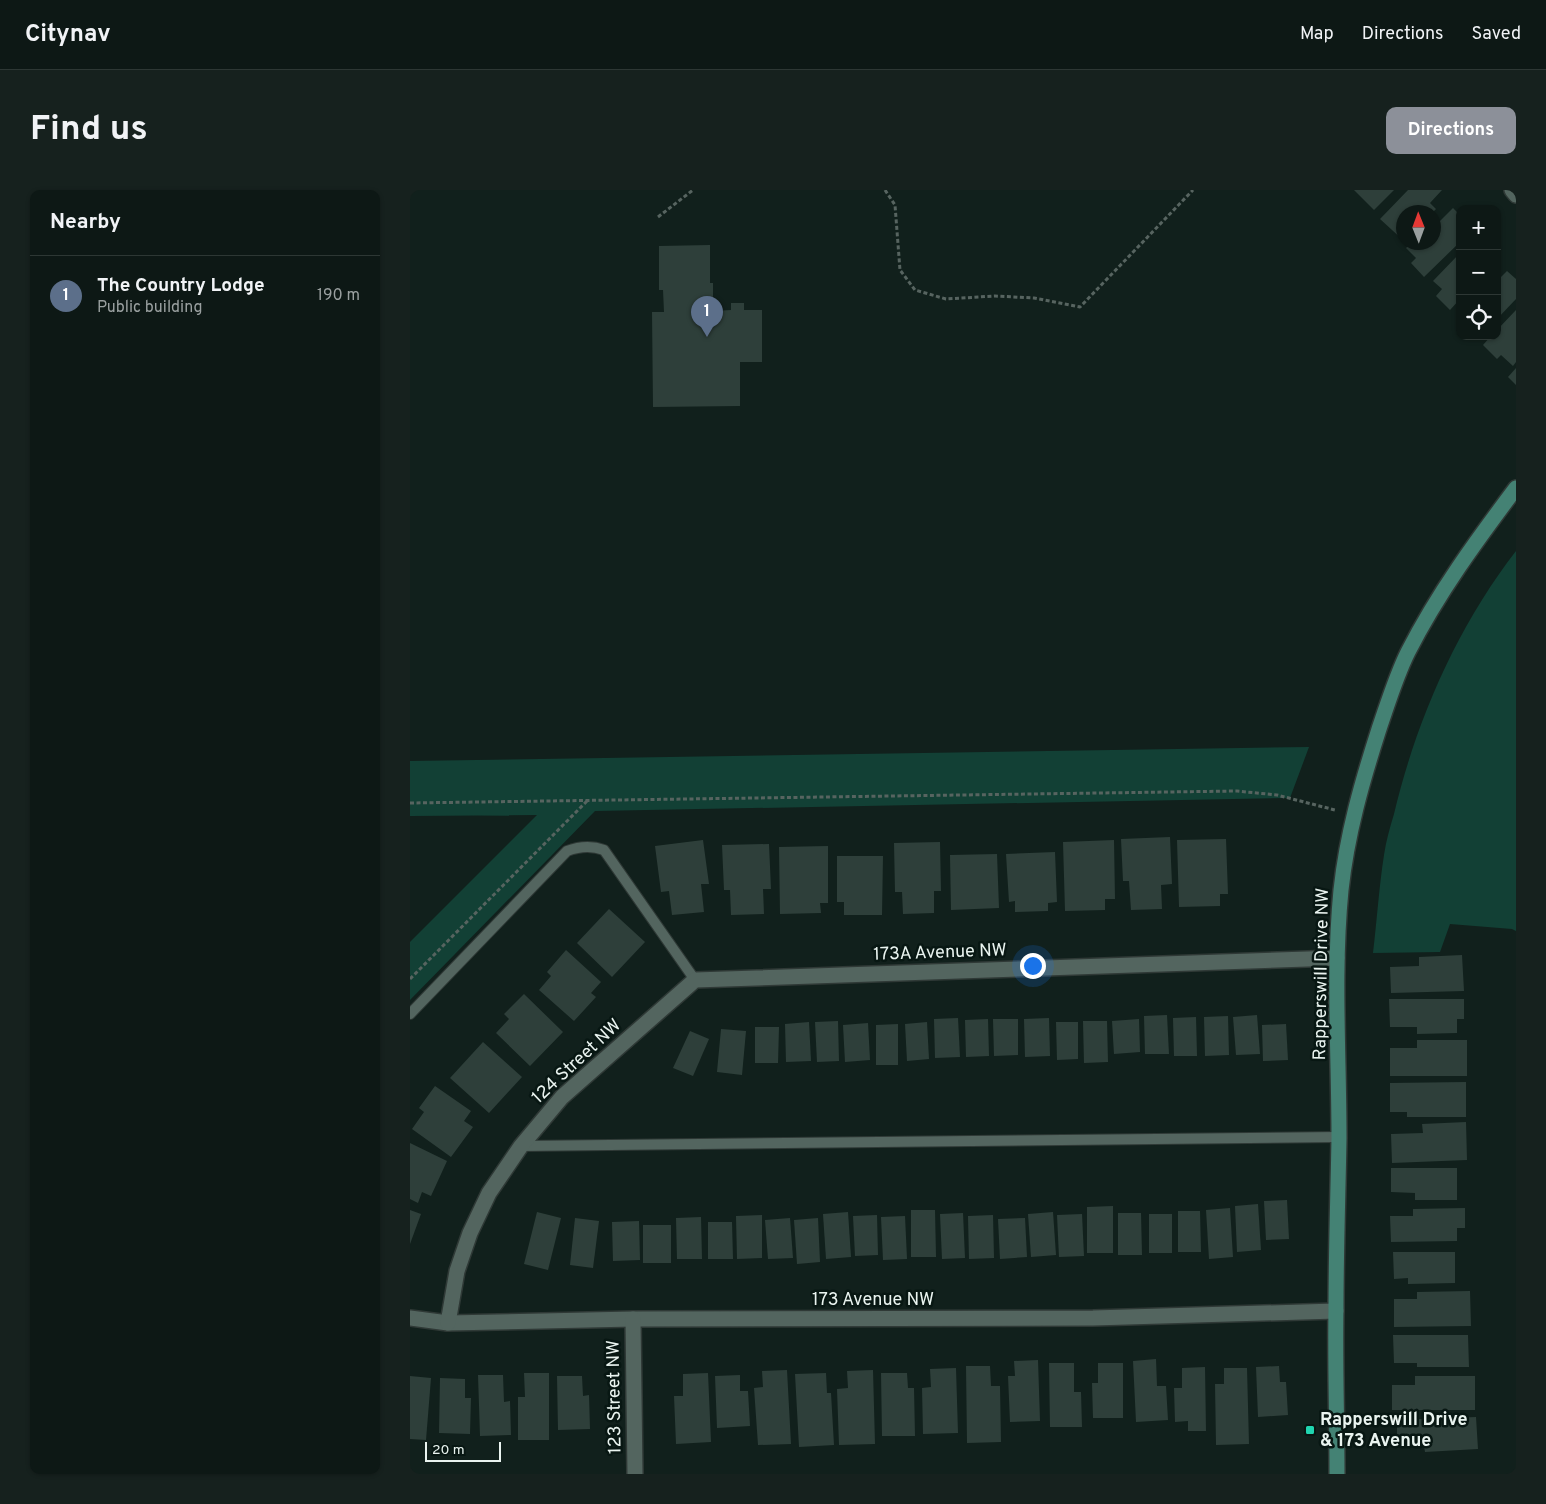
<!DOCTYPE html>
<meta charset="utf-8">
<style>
:root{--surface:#0d1815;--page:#16211e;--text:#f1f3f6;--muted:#9aa0a0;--line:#2d3734;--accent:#8c9099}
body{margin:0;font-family:Overpass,sans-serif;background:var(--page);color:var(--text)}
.controls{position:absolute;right:15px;top:15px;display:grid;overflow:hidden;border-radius:10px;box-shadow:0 1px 4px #0004}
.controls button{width:45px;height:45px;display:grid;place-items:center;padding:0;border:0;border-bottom:1px solid var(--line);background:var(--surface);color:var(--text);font:25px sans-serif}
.compass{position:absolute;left:986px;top:15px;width:45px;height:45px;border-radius:50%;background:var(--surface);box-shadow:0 1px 4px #0004;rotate:359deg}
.scale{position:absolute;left:15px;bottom:12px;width:76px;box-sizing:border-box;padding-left:5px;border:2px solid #eaf4f0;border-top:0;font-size:14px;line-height:18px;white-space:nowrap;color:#eaf4f0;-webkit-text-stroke:4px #081713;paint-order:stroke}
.you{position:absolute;left:622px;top:775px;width:18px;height:18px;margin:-12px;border:4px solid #fff;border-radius:50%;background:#1a73e8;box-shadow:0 0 0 8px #1a73e833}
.badge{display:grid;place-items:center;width:32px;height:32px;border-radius:50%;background:var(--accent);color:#fff;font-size:16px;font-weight:700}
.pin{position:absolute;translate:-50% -41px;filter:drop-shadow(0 1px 2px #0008)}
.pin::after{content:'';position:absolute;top:26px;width:18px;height:15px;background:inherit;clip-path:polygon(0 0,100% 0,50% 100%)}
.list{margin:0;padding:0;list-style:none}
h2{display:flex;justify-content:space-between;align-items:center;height:65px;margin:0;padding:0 20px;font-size:21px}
h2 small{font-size:16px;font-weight:400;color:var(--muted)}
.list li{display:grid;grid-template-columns:32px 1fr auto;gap:15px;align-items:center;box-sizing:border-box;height:80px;padding:0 20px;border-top:1px solid var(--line)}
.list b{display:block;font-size:19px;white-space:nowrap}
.list p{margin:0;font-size:16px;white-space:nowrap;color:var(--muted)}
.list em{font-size:16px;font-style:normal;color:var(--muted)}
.icon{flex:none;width:28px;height:28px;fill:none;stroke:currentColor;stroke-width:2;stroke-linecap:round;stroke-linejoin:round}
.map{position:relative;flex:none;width:1106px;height:1284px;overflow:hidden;border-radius:10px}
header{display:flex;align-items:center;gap:30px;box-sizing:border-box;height:70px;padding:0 25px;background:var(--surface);border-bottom:1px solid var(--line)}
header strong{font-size:24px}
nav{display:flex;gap:28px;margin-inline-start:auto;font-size:18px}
.intro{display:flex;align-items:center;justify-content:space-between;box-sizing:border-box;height:120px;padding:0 30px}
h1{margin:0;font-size:35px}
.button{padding:12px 22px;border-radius:10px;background:var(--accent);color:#fff;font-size:18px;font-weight:700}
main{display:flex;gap:30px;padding:0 30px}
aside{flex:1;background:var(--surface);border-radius:10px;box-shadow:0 1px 4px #0004}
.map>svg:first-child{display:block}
</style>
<header>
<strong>Citynav</strong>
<nav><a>Map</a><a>Directions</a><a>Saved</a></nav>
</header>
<div class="intro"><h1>Find us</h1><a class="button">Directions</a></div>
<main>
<aside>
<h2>Nearby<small></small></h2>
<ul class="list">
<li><span class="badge" style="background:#5c6f8a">1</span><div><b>The Country Lodge</b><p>Public building</p></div><em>190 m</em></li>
</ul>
</aside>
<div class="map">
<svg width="1106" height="1284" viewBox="0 0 1106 1284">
<rect width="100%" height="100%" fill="#11201c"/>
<!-- green -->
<g fill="#124035">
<path d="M1106 361V741L1102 739 1040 734 1030 762 963 763C967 730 969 697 974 665 976 651 980 637 984 624 1006 531 1047 437 1106 361Z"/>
<path d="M899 557 880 608 185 621 0 810V752L127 625 0 626V571Z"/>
</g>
<!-- building -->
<g fill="#2e3f3a">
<path d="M944 0H984L964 20Z"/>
<path d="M998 0H1032L1020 13 1026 19 1023 22H994V51L970 29Z"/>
<path d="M1043 18 1050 25V52L1014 87 1001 73 1006 68 996 58 1002 52H1024V32L1026 35Z"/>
<path d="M300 55V93H303V121L321 120V113H334V120H352V172H330V216L243 217 242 122H254L253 100H249V56Z"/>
<path d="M1050 63V109L1040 120 1026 106 1032 99 1023 91Z"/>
<path d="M1097 81 1106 89V109L1087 129V91Z"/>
<path d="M1106 120V172L1103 176 1091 165 1087 169 1073 155 1081 146H1087V140Z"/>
<path d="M1106 178V195L1098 187Z"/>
<path d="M760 647 762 694 751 695 752 719 721 720 719 691H713L711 649Z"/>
<path d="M816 649 818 704H810V716L769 717 767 650Z"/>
<path d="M293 650 299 694H291L294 722 262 725 259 701 251 702 245 656Z"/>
<path d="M704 650 705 709H695V720L655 721 653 652Z"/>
<path d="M530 652 531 701H524V723L493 724 492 702H485L484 653Z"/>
<path d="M359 654 361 699H353L354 724 321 725 320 700H314L312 655Z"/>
<path d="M418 656V713H410L411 723 370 724 369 657Z"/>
<path d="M645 662 647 712 638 713V721L605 722V711L599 712 596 664Z"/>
<path d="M587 664 589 718 541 720 540 665Z"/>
<path d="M427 666H473L472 725H434V712H427Z"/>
<path d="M199 719 235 752 202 787 167 753Z"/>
<path d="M156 760 191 792 181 803 186 807 164 831 129 800 141 786 137 782Z"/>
<path d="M1052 765 1054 801 981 803 980 777 1009 776V767Z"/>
<path d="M114 804 153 842 120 876 86 843 99 829 94 824Z"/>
<path d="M979 809H1054V829H1047V843L1007 844V837H980Z"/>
<path d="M757 825 759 864H735L734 826Z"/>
<path d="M847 825 850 864 826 865 823 827Z"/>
<path d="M818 826 819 865 795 866 794 827Z"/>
<path d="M786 827 787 866H764L763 828Z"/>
<path d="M548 828 550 867 525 868 524 829Z"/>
<path d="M639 828 640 866 615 867 614 829Z"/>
<path d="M578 829 579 866 556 867 555 830Z"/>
<path d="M583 829H608V865L584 866Z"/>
<path d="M729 829 730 862 704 864 702 831Z"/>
<path d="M428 831 429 871 407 872 405 832Z"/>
<path d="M673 831H697L698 872 674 873Z"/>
<path d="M399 832 401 871 376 872 375 834Z"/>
<path d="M517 832 519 869 497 871 495 834Z"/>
<path d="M646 832H668V869L647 870Z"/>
<path d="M458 833 460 870 435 872 433 835Z"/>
<path d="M488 834V875H466V835Z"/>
<path d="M876 834 878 870 853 871 852 835Z"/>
<path d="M345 837H369L368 873H345Z"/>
<path d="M311 839 336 841 332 885 307 882Z"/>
<path d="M280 841 299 849 283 886 263 878Z"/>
<path d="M1007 850H1057V886H980V858H1007Z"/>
<path d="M73 852 112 887 79 923 40 888Z"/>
<path d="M1056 892V927H997V922H980V893Z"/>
<path d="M25 896 61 921 54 931 63 937 41 967 2 939 14 922 9 918Z"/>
<path d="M1056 932 1057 970 982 973 981 944 1013 943 1012 934Z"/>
<path d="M0 953 37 971 21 1006 12 1002 8 1013 0 1009Z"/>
<path d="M981 978H1047V1010H1005V1003L981 1002Z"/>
<path d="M877 1010 879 1049 856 1050 854 1011Z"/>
<path d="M848 1014 851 1060 827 1062 825 1016Z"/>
<path d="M703 1016V1063H677V1017Z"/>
<path d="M820 1018 823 1067 799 1069 796 1020Z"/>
<path d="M1055 1018V1038H1047V1051L981 1052 980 1026H1003V1019Z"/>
<path d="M0 1020 11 1024 0 1054Z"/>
<path d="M501 1020H525L526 1067H501Z"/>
<path d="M768 1021H790L791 1062H768Z"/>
<path d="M127 1022 151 1028 138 1080 114 1074Z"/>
<path d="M438 1022 441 1067 416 1069 413 1024Z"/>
<path d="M643 1022 646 1065 621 1067 618 1024Z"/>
<path d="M553 1023 555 1068 532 1069 530 1024Z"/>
<path d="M708 1023H731L732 1065H708Z"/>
<path d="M672 1024 674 1066 649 1067 647 1025Z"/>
<rect x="739" y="1024" width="23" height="39"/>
<path d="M352 1025V1068L327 1069 326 1026Z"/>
<path d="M467 1025 468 1065 445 1066 443 1026Z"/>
<path d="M583 1025 584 1068 559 1069 558 1026Z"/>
<path d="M495 1026 497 1069 473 1070 471 1027Z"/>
<path d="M291 1027 292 1069H267L266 1028Z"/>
<path d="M165 1028 189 1031 183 1078 160 1075Z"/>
<path d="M380 1028 383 1068 358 1069 355 1030Z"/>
<path d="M408 1028 410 1072 387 1074 384 1030Z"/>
<path d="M615 1028 617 1067 590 1069 588 1029Z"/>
<path d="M229 1031 230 1070 203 1071 202 1032Z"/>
<path d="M298 1032H322L323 1069H298Z"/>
<rect x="233" y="1035" width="28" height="38"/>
<path d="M983 1062H1045V1093L998 1094V1088L984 1089Z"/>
<path d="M1060 1101 1061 1136 984 1137V1109H1007V1102Z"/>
<path d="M983 1145H1058L1059 1177H1007V1173H984Z"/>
<path d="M746 1169 747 1196H756L758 1230 726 1232 723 1171Z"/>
<path d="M628 1170 630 1231 600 1232 598 1186H605L604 1171Z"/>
<path d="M639 1173H664V1202H671L672 1237H640Z"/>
<path d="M688 1173H713V1228H683L682 1193H688Z"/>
<path d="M556 1176H580L581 1196H590L591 1252 557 1253Z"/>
<path d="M869 1176 870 1192H876L878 1225 848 1227 846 1177Z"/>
<path d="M795 1177 796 1241H778V1231L765 1232 764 1198H772V1178Z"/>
<path d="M546 1178 548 1243 513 1244 512 1198 521 1197 520 1179Z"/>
<path d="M814 1178H837L839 1254 806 1255 805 1194H814Z"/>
<path d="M377 1180 381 1254 348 1255 344 1198 353 1197 352 1181Z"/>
<path d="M463 1180 465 1254 429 1255 427 1199 438 1198 437 1181Z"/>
<path d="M114 1183H139V1250H108V1207H115Z"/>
<path d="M298 1183 301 1252 266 1254 264 1206H273V1184Z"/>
<path d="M416 1183 417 1203H421L424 1255 389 1257 385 1184Z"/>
<path d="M471 1183H497L498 1198H504L505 1246H472Z"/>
<path d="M68 1185H93L94 1212 100 1211 101 1245 70 1246Z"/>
<path d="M330 1185V1201H338L340 1236 307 1238 305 1186Z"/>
<path d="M0 1186 21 1188 16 1250 0 1249Z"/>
<path d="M147 1186H172L173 1206 179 1205 180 1239 148 1240Z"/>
<path d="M1005 1186H1065V1220H982V1195H1005Z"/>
<path d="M30 1188 55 1189V1208H61L60 1244 29 1243Z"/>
<path d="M1066 1227 1068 1259 1015 1262 1014 1256 987 1257V1230Z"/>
</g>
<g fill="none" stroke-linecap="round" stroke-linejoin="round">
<!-- lane casing -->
<g stroke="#2f3936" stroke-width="12">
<g id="lane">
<path d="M0 824 157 661C170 656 181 655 194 660L285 790"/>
<path d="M111 956 929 947"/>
</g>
</g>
<!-- street casing -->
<g stroke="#2f3936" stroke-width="18">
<g id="street">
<path d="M1102 0 1106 5"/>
<path d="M0 1128 38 1133 223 1129 683 1128 926 1121"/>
<path d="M223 1129 225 1284"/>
<path d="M38 1133 47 1081 60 1043 79 1003 111 956 152 907 285 790 927 768"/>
</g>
</g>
<!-- secondary casing -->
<g stroke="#2f3936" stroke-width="18">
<path id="secondary" d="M927 1284C927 1229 925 1174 926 1119 926 1062 928 1005 929 948 929 865 923 782 931 700 937 644 952 592 969 539 978 513 986 486 998 462 1028 403 1067 350 1106 298"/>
</g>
<!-- path -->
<g stroke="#576460" stroke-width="3" stroke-dasharray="4 2.5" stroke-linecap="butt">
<path d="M475 0 485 15 490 80 505 100 536 109 585 106 624 108 670 117 783 0"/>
<path d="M248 27 283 0"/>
<path d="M0 613 827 601 867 605 925 620"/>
<path d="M0 789 177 611"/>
</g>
<!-- lane -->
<use href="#lane" stroke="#53655f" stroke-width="10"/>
<!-- street -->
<use href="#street" stroke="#53655f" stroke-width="15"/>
<!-- secondary -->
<use href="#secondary" stroke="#448274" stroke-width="15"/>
</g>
<!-- markers -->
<rect fill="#20d5b0" stroke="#081713" stroke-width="2" x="895" y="1235" width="10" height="10" rx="2.5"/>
<g text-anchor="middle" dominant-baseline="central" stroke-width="5" stroke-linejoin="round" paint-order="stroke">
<!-- street labels -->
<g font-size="18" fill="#eaf4f0" stroke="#081713">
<text transform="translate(530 763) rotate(-2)">173A Avenue NW</text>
<text transform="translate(912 784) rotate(-89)">Rapperswill Drive NW</text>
<text transform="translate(167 872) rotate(-43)">124 Street NW</text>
<text x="463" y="1110">173 Avenue NW</text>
<text transform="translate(205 1207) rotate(-91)">123 Street NW</text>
</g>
<!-- poi labels -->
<g font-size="18" font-weight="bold" fill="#eaf4f0" stroke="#081713" text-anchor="start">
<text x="910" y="1230">Rapperswill Drive<tspan x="910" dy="21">&amp; 173 Avenue</tspan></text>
</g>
</g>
</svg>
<div class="controls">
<button>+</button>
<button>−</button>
<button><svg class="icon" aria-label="locate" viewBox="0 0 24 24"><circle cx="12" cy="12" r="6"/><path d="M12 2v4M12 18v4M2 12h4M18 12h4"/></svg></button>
</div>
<svg class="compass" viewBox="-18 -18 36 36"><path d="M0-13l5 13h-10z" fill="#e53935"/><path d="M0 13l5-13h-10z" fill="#9aa0a0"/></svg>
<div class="scale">20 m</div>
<div class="you"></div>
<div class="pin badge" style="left:297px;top:147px;background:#5c6f8a">1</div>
</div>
</main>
